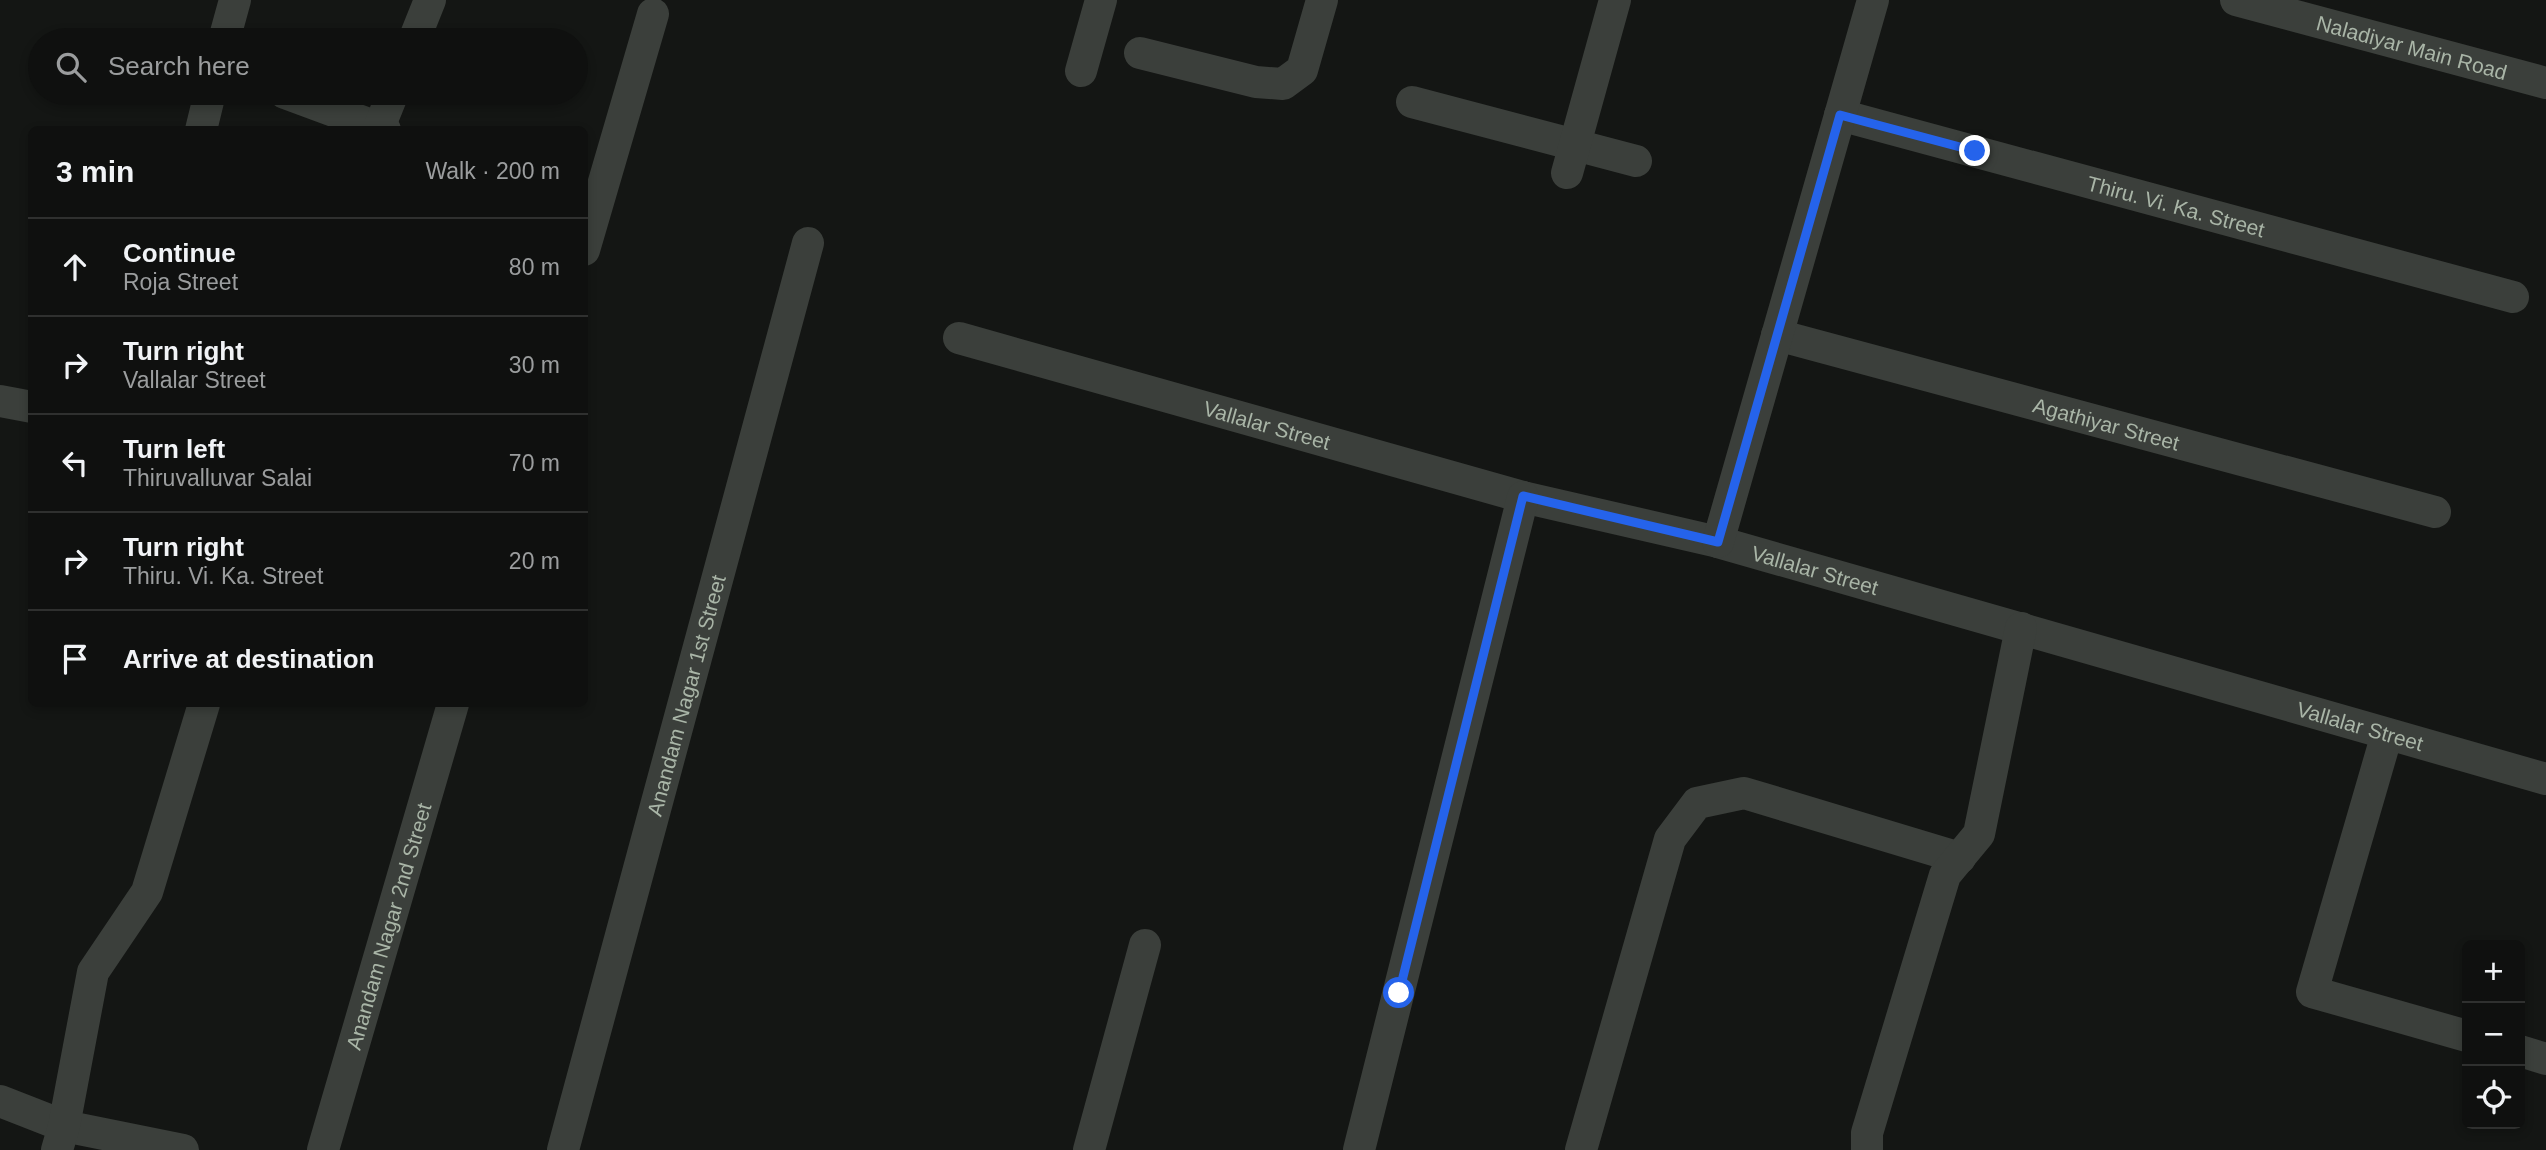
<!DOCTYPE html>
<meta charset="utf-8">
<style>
:root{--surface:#0f100f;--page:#181918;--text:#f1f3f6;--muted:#9b9d9e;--line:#2f302f}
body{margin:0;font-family:Helvetica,sans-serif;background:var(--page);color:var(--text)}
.controls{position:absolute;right:21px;bottom:21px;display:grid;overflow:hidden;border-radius:10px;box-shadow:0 4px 10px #0003}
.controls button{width:63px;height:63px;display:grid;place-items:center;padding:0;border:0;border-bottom:2px solid var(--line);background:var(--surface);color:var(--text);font:35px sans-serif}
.stop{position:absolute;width:21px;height:21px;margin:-16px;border:5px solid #2563eb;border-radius:50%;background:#fff}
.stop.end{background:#2563eb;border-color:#fff;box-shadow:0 2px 7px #0008}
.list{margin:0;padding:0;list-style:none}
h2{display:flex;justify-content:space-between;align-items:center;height:91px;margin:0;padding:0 28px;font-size:30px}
h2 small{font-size:23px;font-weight:400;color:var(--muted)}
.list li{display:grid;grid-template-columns:46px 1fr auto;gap:21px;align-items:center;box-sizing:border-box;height:98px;padding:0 28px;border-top:2px solid var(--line)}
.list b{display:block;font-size:26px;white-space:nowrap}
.list p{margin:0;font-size:23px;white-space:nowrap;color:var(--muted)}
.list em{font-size:23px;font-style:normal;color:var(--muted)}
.icon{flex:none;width:38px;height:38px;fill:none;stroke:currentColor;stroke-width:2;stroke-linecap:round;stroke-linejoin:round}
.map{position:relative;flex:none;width:2546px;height:1150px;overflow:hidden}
.search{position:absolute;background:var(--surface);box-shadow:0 4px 10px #0003;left:28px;top:28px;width:560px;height:77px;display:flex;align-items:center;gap:18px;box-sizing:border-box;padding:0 24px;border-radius:38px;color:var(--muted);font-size:26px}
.panel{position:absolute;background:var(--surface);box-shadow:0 4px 10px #0003;left:28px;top:126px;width:560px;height:581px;border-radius:10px}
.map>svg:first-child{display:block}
</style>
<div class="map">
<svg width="2546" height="1150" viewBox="0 0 2546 1150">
<rect width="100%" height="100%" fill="#141614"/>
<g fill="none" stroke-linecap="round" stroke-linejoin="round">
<!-- street -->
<g stroke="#3b3f3b" stroke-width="32">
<path id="s1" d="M2236 0 2546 83"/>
<path d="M224 40 235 0"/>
<path d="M414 40 430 0"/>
<path d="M1140 53 1256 82 1283 84 1302 70 1322 0"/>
<path d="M1081 71 1101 0"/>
<path d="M285 93 385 130"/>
<path d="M1412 102 1636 161"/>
<path id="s2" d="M1840 115 2513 297"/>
<path d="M201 130 210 93"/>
<path d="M378 130 393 93"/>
<path d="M1567 173 1615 0"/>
<path d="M584 250 653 14"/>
<path id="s3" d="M1777 335 2435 512"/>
<path id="s4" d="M959 338 1523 497 1718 542 2546 779"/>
<path d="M0 401 32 407"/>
<path d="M1718 542 1873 0"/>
<path d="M2387 734 2312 992 2467 1036"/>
<path d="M2520 1051 2546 1059"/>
<path d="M0 1101 64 1126 183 1150"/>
<path d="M57 1150 64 1126 93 972 147 892 204 704"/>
<path id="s5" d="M323 1150 453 704"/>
<path id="s6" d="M563 1150 808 243"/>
<path d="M1089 1150 1145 945"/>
<path d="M1359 1150 1523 497"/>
<path d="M1581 1150 1670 839 1697 803 1744 793 1960 858"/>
<path d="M1867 1150V1133L1945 875 1979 834 2021 628"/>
</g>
</g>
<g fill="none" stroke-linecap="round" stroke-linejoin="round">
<!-- route -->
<path stroke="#2563eb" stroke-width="9" d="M1399 993 1523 496 1718 542 1840 115 1975 151"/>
</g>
<g text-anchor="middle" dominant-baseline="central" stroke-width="6" stroke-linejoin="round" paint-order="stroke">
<!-- street labels -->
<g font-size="21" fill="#a9b5a7" stroke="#0f1110">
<text stroke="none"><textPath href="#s1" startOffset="182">Naladiyar Main Road</textPath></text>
<text stroke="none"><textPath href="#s2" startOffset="348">Thiru. Vi. Ka. Street</textPath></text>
<text stroke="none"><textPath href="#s3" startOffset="341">Agathiyar Street</textPath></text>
<text stroke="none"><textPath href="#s4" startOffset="320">Vallalar Street</textPath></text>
<text stroke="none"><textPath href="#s4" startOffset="887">Vallalar Street</textPath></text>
<text stroke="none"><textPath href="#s6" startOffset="471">Anandam Nagar 1st Street</textPath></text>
<text stroke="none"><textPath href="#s4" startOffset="1454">Vallalar Street</textPath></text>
<text stroke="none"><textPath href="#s5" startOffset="233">Anandam Nagar 2nd Street</textPath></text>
</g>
</g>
</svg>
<div class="controls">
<button>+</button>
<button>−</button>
<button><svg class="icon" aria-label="locate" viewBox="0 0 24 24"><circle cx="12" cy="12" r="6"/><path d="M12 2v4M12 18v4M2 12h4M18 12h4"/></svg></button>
</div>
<div class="stop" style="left:1399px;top:993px"></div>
<div class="stop end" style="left:1975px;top:151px"></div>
<div class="search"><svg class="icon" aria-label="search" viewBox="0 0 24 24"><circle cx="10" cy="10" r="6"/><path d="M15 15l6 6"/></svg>Search here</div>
<section class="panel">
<h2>3 min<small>Walk · 200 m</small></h2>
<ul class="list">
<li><svg class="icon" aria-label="ahead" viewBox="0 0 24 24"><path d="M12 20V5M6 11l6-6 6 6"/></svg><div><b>Continue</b><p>Roja Street</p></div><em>80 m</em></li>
<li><svg class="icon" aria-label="right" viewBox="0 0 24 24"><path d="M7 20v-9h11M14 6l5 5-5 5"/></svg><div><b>Turn right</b><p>Vallalar Street</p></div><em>30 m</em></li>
<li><svg class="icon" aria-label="left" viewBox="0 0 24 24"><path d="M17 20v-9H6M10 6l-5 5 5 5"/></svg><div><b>Turn left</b><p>Thiruvalluvar Salai</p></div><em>70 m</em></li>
<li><svg class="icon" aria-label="right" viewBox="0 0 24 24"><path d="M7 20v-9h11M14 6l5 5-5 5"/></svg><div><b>Turn right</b><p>Thiru. Vi. Ka. Street</p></div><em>20 m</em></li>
<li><svg class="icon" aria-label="arrive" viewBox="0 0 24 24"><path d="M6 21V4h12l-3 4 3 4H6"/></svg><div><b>Arrive at destination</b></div></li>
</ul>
</section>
</div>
